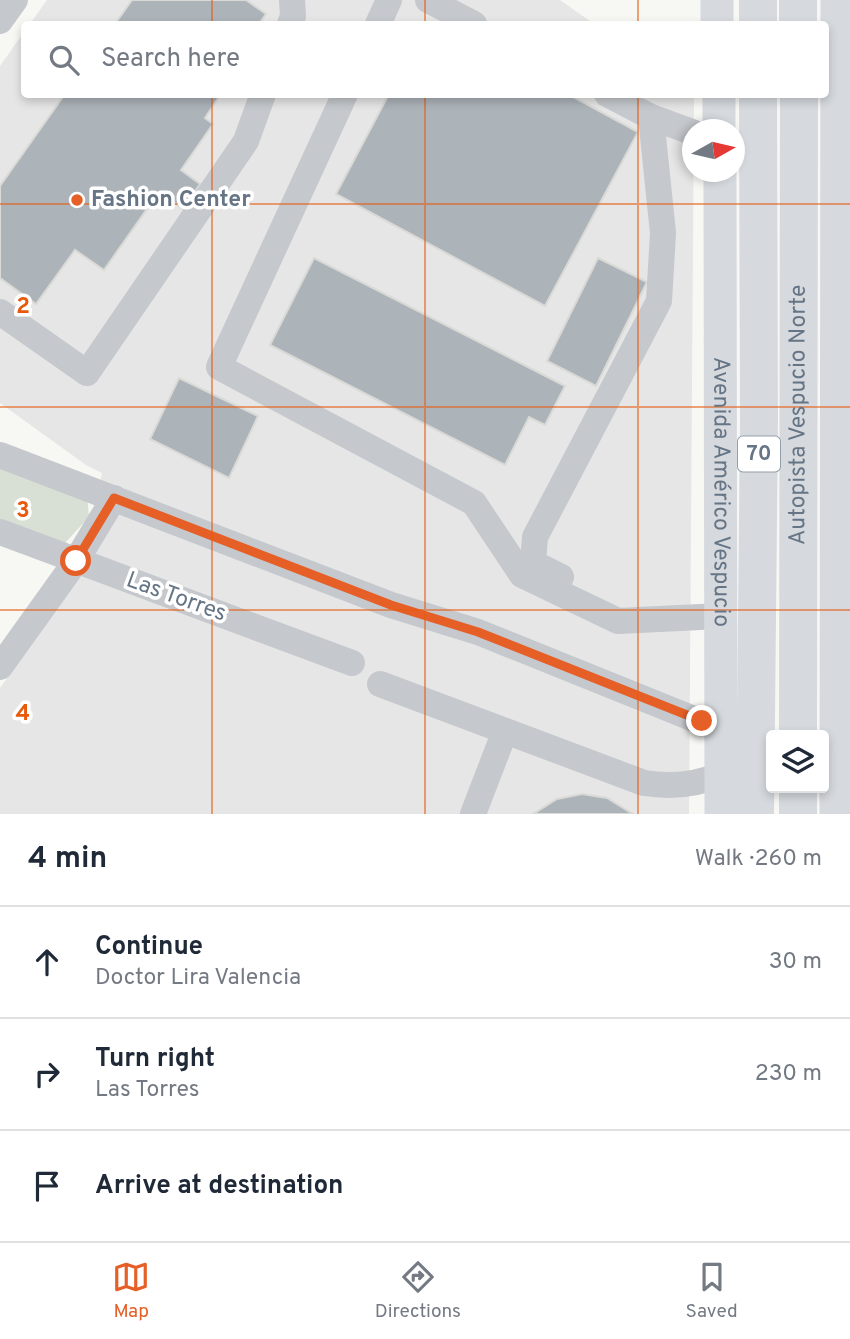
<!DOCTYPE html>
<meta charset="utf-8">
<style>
:root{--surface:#fff;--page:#f6f6f7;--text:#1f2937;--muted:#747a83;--line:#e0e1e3;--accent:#e55f26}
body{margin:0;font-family:Overpass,sans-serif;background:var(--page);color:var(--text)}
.controls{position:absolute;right:21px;bottom:21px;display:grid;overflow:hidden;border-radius:7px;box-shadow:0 4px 10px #0003}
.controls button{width:63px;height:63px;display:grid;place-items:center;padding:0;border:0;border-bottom:2px solid var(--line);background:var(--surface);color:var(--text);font:35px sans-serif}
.compass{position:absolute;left:682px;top:119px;width:63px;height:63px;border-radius:50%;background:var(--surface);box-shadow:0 4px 10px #0003;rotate:82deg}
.stop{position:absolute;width:21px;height:21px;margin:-16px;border:5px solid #e55f26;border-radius:50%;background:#fff}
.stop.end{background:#e55f26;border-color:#fff;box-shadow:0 2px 7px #0008}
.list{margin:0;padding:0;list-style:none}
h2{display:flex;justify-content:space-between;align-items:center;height:91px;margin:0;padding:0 28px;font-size:30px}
h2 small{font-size:23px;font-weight:400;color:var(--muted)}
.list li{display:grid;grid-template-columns:46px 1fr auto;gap:21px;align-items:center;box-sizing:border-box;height:112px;padding:0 28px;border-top:2px solid var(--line)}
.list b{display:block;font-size:26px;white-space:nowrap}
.list p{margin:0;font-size:23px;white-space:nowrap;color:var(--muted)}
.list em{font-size:23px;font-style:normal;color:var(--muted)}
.icon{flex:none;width:38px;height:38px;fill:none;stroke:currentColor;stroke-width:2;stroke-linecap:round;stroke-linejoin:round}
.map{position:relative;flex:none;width:850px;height:814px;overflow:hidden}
.search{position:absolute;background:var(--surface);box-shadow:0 4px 10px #0003;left:21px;right:21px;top:21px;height:77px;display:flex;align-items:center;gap:18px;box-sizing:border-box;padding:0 24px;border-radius:7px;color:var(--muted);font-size:26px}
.sheet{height:427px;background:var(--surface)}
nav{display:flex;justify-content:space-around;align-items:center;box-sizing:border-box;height:98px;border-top:2px solid var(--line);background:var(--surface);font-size:19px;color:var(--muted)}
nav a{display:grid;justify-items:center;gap:4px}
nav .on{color:var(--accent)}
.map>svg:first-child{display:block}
</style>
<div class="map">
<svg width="850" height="814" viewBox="0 0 850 814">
<rect width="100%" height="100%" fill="#f7f7f4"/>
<!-- built -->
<g fill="#e5e6e5">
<path d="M47 0H560L594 24H30Z"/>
<path d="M24 32V94L691 95 694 96 689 814H0V688L79 578 102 473 86 465 0 403V66Z"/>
</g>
<!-- green -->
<path fill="#d8dfd5" d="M0 465 87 496 89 517 64 544 0 520Z"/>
<!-- building -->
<g fill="#acb3b9" stroke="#d9d9d6" stroke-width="2">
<path d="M132 0H246L266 14 259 24H115Z"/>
<path d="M65 94H221L205 118 213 124 181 170 200 184 183 209 159 192 104 270 75 250 36 304 0 278V186Z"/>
<path d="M389 94H568L638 132 545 306 336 194Z"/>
<path d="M314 258 565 386 545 425 529 417 505 465 270 345Z"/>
<path d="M598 258 647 282 596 386 547 361Z"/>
<path d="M179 378 258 416 229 478 150 439Z"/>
<path d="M582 794 607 798 633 814H533L557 799Z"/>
</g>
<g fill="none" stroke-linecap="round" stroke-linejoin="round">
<!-- minor -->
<g stroke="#c5c8cc" stroke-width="26">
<path d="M428 0 474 24"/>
<path d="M0 21 15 0"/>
<path d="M290 24 293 16 292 0"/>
<path d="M378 24 389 0"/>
<path d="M345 94 219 367 474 503 522 575 618 621 721 616"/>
<path d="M651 117 692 132"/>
<path d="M0 312 87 373 246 141 263 94"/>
<path d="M0 455 391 605 478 632 694 719H721"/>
<path d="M0 532 352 663"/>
<path d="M561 577 533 563 535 537 659 301 663 233 651 117 607 94"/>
<path d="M0 667 76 561 114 498"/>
<path d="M380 684 644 783C670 787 697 785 721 774"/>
<path d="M473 814 505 731"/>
</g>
<!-- major -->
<g stroke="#d6dadf" stroke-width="33">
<path d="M717 0V24"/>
<path d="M719 94V130"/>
<path id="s1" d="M720 172 721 814"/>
<path d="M836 814 837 0"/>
</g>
<!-- highway -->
<g stroke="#d6dadf" stroke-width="38">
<path d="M758 0V24"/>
<path d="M798 0V24"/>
<path id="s2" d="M798 735 799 94"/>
<path d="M755 814 759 421 758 94"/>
<path d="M798 814V788"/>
</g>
</g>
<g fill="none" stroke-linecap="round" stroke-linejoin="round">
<!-- route -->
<path stroke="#e55f26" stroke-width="9" d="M76 561 114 498 391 605 478 632 702 721"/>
</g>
<!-- grid -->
<path fill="none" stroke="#e8590c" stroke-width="2" stroke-opacity="0.55" d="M212 0V24M425 0V24M638 0V24M212 94V814M425 94V814M638 94V814M0 204H850M0 407H850M0 610H850"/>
<!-- markers -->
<circle fill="#e55f26" stroke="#fff" stroke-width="2.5" cx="77" cy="200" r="7"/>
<g text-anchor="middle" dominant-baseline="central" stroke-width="7" stroke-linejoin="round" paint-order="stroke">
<!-- shield labels -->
<rect fill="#fff" stroke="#949eaa" stroke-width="2" x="738" y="436.5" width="42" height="35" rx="5"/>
<g font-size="21" font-weight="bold" fill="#667585">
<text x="759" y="454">70</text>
</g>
<!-- poi labels -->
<g font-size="23" font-weight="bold" fill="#667585" stroke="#fff" text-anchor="start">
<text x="91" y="200">Fashion Center</text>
</g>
<!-- street labels -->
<g font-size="23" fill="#667585" stroke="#fff">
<text stroke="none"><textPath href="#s2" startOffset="320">Autopista Vespucio Norte</textPath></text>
<text stroke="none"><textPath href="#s1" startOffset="320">Avenida Américo Vespucio</textPath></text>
<text transform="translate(176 598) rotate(20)">Las Torres</text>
</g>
</g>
<g font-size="23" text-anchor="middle" font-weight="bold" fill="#e8590c" stroke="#fff" stroke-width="7" stroke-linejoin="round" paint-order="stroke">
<text x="23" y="313">2</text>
<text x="23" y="517">3</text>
<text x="23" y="720">4</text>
</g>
</svg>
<div class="controls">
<button><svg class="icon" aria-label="layers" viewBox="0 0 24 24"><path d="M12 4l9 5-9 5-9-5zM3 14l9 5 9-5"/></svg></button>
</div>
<svg class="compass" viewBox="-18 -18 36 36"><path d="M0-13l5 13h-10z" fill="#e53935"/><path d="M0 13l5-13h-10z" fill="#747a83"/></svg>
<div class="stop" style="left:76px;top:561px"></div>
<div class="stop end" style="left:702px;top:721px"></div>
<div class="search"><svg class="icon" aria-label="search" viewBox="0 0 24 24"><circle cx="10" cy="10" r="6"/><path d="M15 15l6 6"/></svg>Search here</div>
</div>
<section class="sheet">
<h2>4 min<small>Walk · 260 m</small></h2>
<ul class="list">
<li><svg class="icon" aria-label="ahead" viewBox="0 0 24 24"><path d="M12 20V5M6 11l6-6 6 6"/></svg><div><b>Continue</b><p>Doctor Lira Valencia</p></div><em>30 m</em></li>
<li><svg class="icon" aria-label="right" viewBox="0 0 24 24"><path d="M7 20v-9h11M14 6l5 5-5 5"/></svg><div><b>Turn right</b><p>Las Torres</p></div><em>230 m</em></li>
<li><svg class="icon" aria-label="arrive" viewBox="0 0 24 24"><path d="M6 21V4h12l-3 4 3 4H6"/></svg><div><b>Arrive at destination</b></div></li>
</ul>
</section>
<nav>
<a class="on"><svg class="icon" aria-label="map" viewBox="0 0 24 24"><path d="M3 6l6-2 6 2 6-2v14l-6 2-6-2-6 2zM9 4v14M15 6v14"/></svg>Map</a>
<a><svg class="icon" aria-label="directions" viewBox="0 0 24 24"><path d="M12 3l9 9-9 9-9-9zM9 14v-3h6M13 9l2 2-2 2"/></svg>Directions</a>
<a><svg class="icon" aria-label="saved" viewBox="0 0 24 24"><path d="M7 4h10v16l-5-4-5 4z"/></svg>Saved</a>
</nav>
